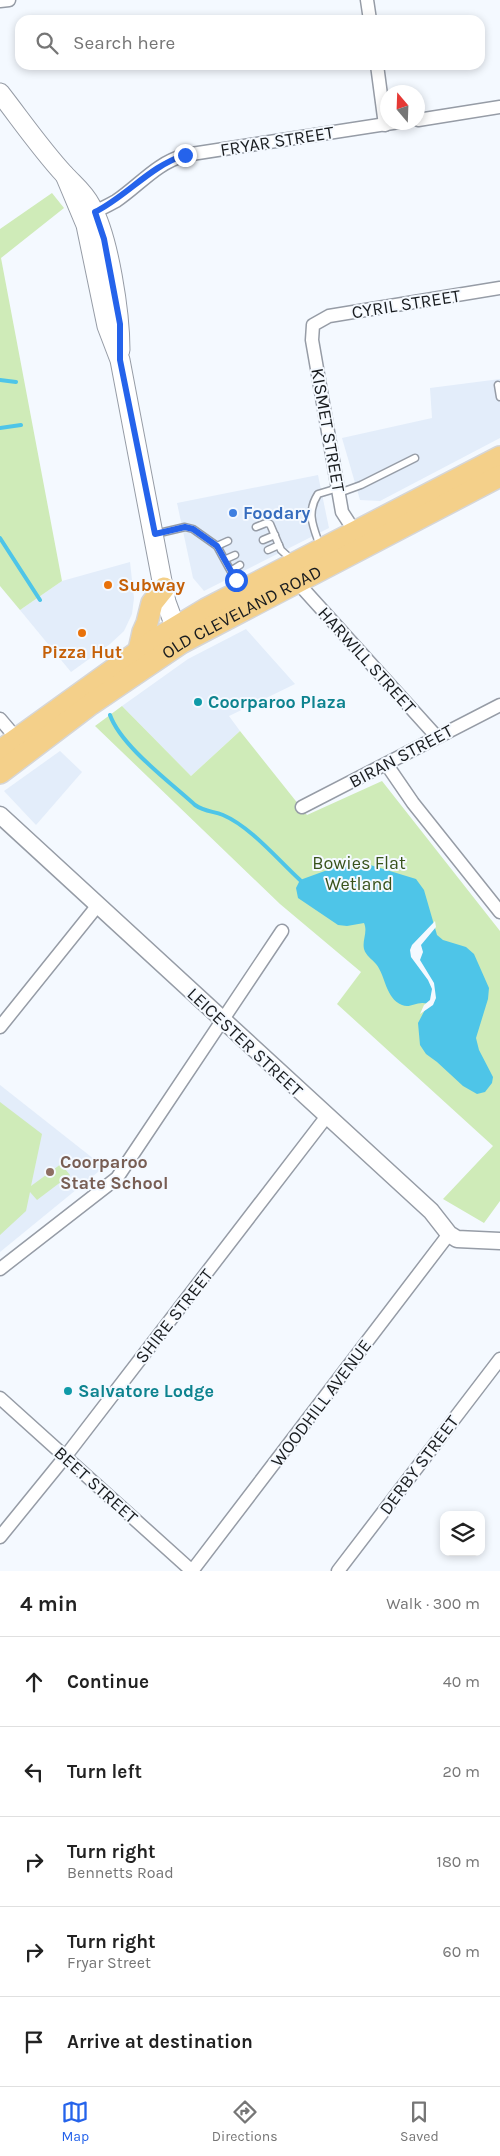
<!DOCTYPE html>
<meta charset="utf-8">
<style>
:root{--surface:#fff;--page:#f6f6f6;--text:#222;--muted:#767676;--line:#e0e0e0;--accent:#2563eb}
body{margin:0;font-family:Karla,sans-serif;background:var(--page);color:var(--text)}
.controls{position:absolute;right:15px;bottom:15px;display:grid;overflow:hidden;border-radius:10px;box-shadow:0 2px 8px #0003}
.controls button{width:45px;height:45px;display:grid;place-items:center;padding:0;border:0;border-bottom:1px solid var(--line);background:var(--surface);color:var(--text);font:25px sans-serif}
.compass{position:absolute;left:380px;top:85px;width:45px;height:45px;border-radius:50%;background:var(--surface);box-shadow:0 2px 8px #0003;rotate:341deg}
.stop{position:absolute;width:15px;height:15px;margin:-11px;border:4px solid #2563eb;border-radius:50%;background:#fff}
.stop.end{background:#2563eb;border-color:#fff;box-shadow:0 1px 5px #0008}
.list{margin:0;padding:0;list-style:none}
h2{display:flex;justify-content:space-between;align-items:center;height:65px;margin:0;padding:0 20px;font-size:21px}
h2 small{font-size:16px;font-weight:400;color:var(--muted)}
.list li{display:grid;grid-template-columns:32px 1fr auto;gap:15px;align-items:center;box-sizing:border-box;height:90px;padding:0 20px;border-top:1px solid var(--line)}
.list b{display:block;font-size:19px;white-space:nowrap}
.list p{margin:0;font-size:16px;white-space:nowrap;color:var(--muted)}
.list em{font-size:16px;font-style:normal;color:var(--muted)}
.icon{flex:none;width:28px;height:28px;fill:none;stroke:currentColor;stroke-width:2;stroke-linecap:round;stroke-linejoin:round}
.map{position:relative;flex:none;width:500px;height:1571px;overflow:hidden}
.search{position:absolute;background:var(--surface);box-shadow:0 2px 8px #0003;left:15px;right:15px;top:15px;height:55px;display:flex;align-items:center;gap:12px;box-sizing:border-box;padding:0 18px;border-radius:15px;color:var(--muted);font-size:19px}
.sheet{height:515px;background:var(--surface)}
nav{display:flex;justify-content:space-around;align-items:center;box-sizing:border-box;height:70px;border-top:1px solid var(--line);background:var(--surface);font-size:14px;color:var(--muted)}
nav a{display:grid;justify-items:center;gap:2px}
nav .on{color:var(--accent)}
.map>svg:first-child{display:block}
</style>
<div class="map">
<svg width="500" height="1571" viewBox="0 0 500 1571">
<rect width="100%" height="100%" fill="#f4f9ff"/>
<!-- built -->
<g fill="#e3edfa">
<path d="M500 379V438L380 501 360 500 342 438 432 418 430 388Z"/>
<path d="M318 475 329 528 204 591 193 578 177 503Z"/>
<path d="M130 562 134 598 132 614 124 631 110 644 71 672 20 610 62 581Z"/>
<path d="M246 629 295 684 229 716 240 731 191 776 122 706 188 659Z"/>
<path d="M60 751 82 772 36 825 4 791Z"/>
<path d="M0 1085 104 1167 0 1252Z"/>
</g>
<!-- green -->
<g fill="#cfebb8">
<path d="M52 193 64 208 1 258 62 581 20 610 0 586V229Z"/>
<path d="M122 706 191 776 240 731 307 815 382 781 500 931V1201L484 1223 443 1199 493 1146 337 1004 361 972 280 904 95 726Z"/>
<path d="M0 1102 42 1134 31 1186 61 1164 70 1175 37 1200 30 1192 26 1211 0 1235Z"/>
</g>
<!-- water -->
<path fill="#4ec5e8" d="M344 864H367L416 879 424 890 437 935 443 940 466 947 474 954 489 988 488 999 476 1038 479 1050 493 1077 492 1083 485 1092 477 1094 463 1086 437 1062 426 1054 420 1045 418 1023 428 1004C417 1000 411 1009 402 1005 385 998 386 976 376 964 372 959 366 956 364 949 362 940 368 932 364 923L347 926 338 925 298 898 296 888 300 880Z"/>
<!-- pier -->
<path fill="#f4f9ff" d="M435 921 436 927 421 945 423 952 420 960 434 983 436 998 433 1005 420 1014 424 1005 430 1000 432 989 428 980 411 957 410 950 412 945Z"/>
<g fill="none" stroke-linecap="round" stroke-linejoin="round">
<!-- stream -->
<g stroke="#4ec5e8" stroke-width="4">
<path d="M0 380 16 382"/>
<path d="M0 428 21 425"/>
<path d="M0 538 40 600"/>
<path d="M110 715C121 746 170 782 195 805 205 812 213 811 223 815 251 827 278 860 300 880"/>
</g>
<!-- service casing -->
<g stroke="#969ca6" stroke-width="9">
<g id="service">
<path d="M498 385 500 397"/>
<path d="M339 493 361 485 415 458"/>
<path d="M256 527 266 523 270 524 281 550 292 560"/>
<path d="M155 534 185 527 193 529 217 546 240 588"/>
<path d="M263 540 275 535"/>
<path d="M217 546 228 541"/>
<path d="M320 546C313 526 306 513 318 494L338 488"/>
<path d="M268 550 279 545"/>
<path d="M226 559 235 555"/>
<path d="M232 570 240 565"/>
</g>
</g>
<!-- minor casing -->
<g stroke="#969ca6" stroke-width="15">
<g id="minor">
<path d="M367 0 370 20"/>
<path d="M0 1 9 0"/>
<path d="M377 65 385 125"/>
<path d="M418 120 500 107"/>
<path d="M87 215C97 211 107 206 116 201 141 184 155 164 185 155L399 122"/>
<path d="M355 532 342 512 312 340 313 325 329 316 500 288"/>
<path d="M297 582 437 737"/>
<path d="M0 719 17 739"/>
<path d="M387 765 413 803 500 912"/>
<path d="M302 807 500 705"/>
<path d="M0 1027 98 905"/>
<path d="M0 1269 117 1178 282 931"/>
<path d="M0 1398 192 1571"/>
<path d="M0 1537 65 1457 327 1116"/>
<path d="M192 1571 449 1234"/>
<path d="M338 1571 500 1359"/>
</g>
</g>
<!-- tertiary casing -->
<g stroke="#969ca6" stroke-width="19">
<path id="tertiary" d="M0 815 431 1211 449 1234 457 1239 500 1241"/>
</g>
<!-- secondary casing -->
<g stroke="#969ca6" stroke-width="21">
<g id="secondary">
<path d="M0 93C21 120 41 149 64 174 74 185 84 192 91 206 109 237 120 314 120 350"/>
<path d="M65 175 86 225 107 326 120 360 166 602 180 640"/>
</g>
</g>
<!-- trunk casing -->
<g stroke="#d6d6d7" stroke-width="24">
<g id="trunk">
<path d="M139 650 143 632 147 623 152 603 164 588"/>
<path d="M0 751 153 641 206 609 500 457"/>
<path id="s1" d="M0 773 91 704 181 643 500 476"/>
</g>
</g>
<!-- service -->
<use href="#service" stroke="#fff" stroke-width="6"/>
<!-- minor -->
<use href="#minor" stroke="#fff" stroke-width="12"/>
<!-- tertiary -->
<use href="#tertiary" stroke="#fff" stroke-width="16"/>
<!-- secondary -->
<use href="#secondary" stroke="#fff" stroke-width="19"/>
<!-- trunk -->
<use href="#trunk" stroke="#f4d08a" stroke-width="21"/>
</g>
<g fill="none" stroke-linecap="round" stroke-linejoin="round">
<!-- route -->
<path stroke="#2563eb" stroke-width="6" d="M185 155C150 166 127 196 95 212L104 239 120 324V360L155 534 185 527 193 529 217 546 236 580"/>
</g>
<!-- markers -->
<circle fill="#3f7fe0" stroke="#f4f9ff" stroke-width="2" cx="233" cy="513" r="5"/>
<g fill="#e8710a" stroke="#f4f9ff" stroke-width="2">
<circle cx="108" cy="585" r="5"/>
<circle cx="82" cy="633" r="5"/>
</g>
<g fill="#0f9aa8" stroke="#f4f9ff" stroke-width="2">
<circle cx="198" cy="702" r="5"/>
<circle cx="68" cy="1391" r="5"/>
</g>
<circle fill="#8d6e63" stroke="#f4f9ff" stroke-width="2" cx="50" cy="1172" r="5"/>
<g text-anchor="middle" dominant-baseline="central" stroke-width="4" stroke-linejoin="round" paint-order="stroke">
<!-- street labels -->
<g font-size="18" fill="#191c1f" stroke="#f4f9ff">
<text transform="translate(277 141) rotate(-9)">FRYAR STREET</text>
<text transform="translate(406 304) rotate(-9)">CYRIL STREET</text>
<text transform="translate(328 430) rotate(80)">KISMET STREET</text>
<text stroke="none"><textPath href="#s1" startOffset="291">OLD CLEVELAND ROAD</textPath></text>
<text transform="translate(367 660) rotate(48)">HARWILL STREET</text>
<text transform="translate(401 756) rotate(-28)">BIRAN STREET</text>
<text transform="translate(245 1042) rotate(43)">LEICESTER STREET</text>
<text transform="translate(174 1316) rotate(-52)">SHIRE STREET</text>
<text transform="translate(321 1403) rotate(-53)">WOODHILL AVENUE</text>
<text transform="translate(419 1465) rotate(-53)">DERBY STREET</text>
<text transform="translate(96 1485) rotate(42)">BEET STREET</text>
</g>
<!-- shop labels -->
<g font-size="18" font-weight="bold" fill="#366cbe" stroke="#f4f9ff" text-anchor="start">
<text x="243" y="513">Foodary</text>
</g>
<!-- food labels -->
<g font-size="18" font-weight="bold" fill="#c56008" stroke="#f4f9ff" text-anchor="start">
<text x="118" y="585">Subway</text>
<text x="82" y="652" text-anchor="middle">Pizza Hut</text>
</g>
<!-- culture labels -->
<g font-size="18" font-weight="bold" fill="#0d838f" stroke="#f4f9ff" text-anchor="start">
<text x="208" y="702">Coorparoo Plaza</text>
<text x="78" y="1391">Salvatore Lodge</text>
</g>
<!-- park labels -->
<g font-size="18" fill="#38521b" stroke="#f4f9ff">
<text x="359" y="863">Bowies Flat<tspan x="359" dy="21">Wetland</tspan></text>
</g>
<!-- education labels -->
<g font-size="18" font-weight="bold" fill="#785e54" stroke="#f4f9ff" text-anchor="start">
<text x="60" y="1162">Coorparoo<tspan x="60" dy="21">State School</tspan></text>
</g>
</g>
</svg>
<div class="controls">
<button><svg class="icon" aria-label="layers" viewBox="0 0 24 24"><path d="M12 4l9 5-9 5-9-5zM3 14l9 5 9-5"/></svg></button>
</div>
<svg class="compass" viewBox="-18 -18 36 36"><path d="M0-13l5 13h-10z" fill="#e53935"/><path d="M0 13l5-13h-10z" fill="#767676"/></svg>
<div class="stop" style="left:236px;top:580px"></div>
<div class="stop end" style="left:185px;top:155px"></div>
<div class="search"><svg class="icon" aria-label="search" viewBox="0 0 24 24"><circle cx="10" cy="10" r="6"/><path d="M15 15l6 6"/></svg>Search here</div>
</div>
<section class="sheet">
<h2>4 min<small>Walk · 300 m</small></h2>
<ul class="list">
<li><svg class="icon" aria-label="ahead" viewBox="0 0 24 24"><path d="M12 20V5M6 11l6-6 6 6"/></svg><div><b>Continue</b></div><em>40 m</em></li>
<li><svg class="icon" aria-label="left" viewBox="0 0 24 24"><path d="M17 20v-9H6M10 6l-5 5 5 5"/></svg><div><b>Turn left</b></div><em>20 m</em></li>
<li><svg class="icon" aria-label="right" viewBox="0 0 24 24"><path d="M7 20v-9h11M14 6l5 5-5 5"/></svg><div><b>Turn right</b><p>Bennetts Road</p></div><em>180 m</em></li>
<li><svg class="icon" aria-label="right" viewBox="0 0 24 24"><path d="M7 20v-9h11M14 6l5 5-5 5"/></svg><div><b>Turn right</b><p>Fryar Street</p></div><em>60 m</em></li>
<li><svg class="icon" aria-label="arrive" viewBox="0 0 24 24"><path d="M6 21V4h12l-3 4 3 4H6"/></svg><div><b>Arrive at destination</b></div></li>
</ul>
</section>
<nav>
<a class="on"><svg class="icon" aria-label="map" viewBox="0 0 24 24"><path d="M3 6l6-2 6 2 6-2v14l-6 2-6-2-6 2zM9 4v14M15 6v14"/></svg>Map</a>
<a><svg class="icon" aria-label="directions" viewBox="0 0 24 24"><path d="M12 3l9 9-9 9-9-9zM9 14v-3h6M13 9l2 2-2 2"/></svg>Directions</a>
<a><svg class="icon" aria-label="saved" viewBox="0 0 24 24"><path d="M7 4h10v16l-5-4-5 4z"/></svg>Saved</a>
</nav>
